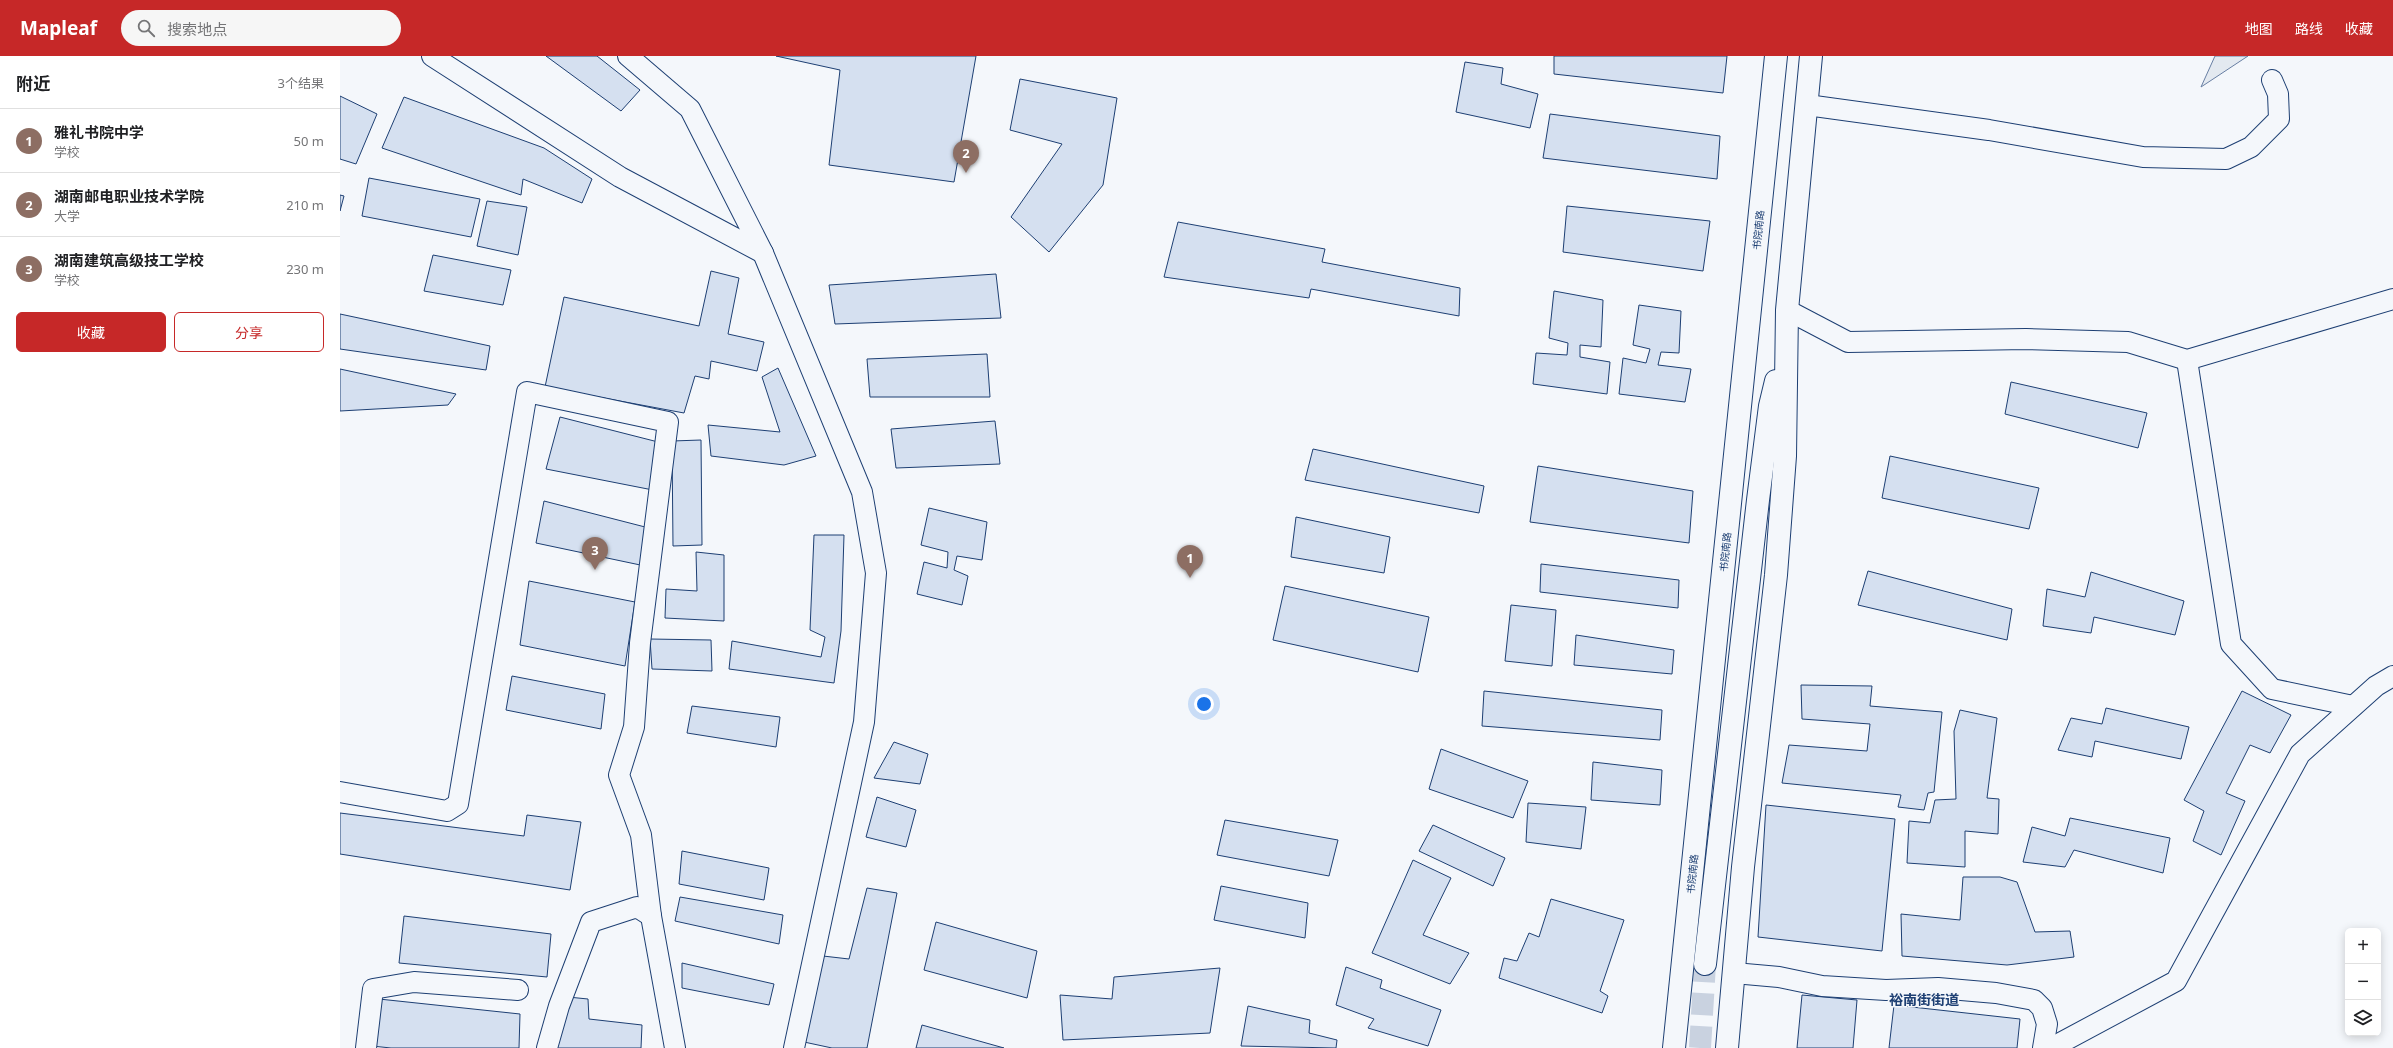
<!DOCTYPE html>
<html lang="zh">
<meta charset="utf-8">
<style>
:root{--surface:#fff;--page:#f6f6f6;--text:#202124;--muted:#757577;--line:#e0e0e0;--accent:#c62828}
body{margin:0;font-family:"Noto Sans","Noto Sans SC",sans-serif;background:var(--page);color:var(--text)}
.controls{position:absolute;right:12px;bottom:12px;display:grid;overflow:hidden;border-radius:6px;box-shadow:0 2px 10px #0003}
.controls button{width:36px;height:36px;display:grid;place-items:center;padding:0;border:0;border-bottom:1px solid var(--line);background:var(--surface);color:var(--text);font:20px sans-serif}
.you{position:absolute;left:864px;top:648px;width:14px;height:14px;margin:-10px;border:3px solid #fff;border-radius:50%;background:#1a73e8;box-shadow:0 0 0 6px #1a73e833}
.badge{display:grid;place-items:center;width:26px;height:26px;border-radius:50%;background:var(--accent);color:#fff;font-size:13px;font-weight:700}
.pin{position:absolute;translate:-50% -33px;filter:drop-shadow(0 1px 2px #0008)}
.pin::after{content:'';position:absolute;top:21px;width:14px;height:12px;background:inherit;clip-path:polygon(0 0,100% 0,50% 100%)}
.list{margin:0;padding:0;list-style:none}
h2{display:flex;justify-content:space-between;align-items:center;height:52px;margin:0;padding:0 16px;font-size:17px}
h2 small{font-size:13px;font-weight:400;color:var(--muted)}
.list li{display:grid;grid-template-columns:26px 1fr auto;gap:12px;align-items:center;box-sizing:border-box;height:64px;padding:0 16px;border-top:1px solid var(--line)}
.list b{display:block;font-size:15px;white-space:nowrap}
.list p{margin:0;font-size:13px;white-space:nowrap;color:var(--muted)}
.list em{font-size:13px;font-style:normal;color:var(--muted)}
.actions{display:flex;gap:8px;padding:12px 16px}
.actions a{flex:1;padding:9px 0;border:1px solid var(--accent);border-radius:6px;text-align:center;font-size:14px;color:var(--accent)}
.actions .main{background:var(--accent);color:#fff}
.icon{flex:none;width:22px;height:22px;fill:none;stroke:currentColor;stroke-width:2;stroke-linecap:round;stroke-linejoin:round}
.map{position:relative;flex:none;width:2053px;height:992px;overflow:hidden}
header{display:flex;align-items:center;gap:24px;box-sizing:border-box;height:56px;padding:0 20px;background:var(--accent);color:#fff}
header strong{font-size:19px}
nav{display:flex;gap:22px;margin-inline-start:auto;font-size:14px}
.search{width:280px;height:36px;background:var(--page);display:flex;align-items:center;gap:10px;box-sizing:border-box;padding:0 14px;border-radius:22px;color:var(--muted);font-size:15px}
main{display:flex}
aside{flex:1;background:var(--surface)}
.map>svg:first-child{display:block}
</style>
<header>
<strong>Mapleaf</strong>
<div class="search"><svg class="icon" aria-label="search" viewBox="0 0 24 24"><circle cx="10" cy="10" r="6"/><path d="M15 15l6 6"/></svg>搜索地点</div>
<nav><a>地图</a><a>路线</a><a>收藏</a></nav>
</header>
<main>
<aside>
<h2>附近<small>3个结果</small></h2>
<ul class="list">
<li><span class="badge" style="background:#8d6e63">1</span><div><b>雅礼书院中学</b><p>学校</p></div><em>50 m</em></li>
<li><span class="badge" style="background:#8d6e63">2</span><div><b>湖南邮电职业技术学院</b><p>大学</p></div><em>210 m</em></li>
<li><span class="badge" style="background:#8d6e63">3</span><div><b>湖南建筑高级技工学校</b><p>学校</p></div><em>230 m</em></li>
</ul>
<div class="actions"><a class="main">收藏</a><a>分享</a></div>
</aside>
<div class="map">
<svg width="2053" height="992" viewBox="0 0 2053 992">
<rect width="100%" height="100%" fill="#f4f7fb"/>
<!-- green -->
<path fill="#e3e9f0" stroke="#687fa3" d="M1875 0H1908L1861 31Z"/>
<!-- building -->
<g fill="#d5e0f0" stroke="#1d3f73">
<path d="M206 0H257L300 34 281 55Z"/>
<path d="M436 0H636L614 126 489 109 500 14Z"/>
<path d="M1214 0H1387L1383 37 1214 18Z"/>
<path d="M1125 6 1163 12 1161 28 1198 38 1190 72 1116 56Z"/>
<path d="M680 23 777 42 763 129 709 196 671 161 722 88 670 74Z"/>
<path d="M0 40 37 58 16 108 0 103Z"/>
<path d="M64 41 204 92 252 123 242 147 183 123 181 139 42 92Z"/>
<path d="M1210 58 1380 80 1377 123 1203 102Z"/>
<path d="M29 122 140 143 131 181 22 160Z"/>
<path d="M0 139 4 140 0 155Z"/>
<path d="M147 145 187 151 178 199 137 190Z"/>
<path d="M1227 150 1370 165 1363 215 1223 196Z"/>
<path d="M838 166 985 193 982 206 1120 232 1119 260 971 233 969 242 824 221Z"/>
<path d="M93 199 171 214 163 249 84 235Z"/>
<path d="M371 215 399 222 388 278 424 286 417 315 371 305 369 323 355 320 344 357 205 331 224 241 359 270Z"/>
<path d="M656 218 661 262 495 268 489 229Z"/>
<path d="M1214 235 1263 244 1261 291 1240 289V301L1270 306 1267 338 1193 328 1196 297 1227 299 1228 287 1209 282Z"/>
<path d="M1299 249 1341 255 1339 297 1321 296 1318 309 1351 313 1345 346 1279 338 1283 302 1306 307 1310 293 1293 289Z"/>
<path d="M0 258 150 290 146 314 0 293Z"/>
<path d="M647 298 650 341H530L527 303Z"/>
<path d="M438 312 476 400 444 409 371 400 368 369 440 376 422 321Z"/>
<path d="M0 313 116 338 108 349 0 355Z"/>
<path d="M1671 326 1807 357 1798 392 1665 358Z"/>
<path d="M220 361 326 388 318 435 206 413Z"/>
<path d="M655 365 660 408 556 412 551 373Z"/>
<path d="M361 384 362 489 333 490 332 385Z"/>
<path d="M973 393 1144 430 1139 457 965 424Z"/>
<path d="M1550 400 1699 432 1689 473 1542 442Z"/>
<path d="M1198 410 1353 435 1349 487 1190 466Z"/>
<path d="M204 445 309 472 305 510 196 487Z"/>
<path d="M589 452 647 466 642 504 617 500 614 514 628 520 622 549 577 538 584 506 607 512 608 496 581 489Z"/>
<path d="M956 461 1050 481 1044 517 951 501Z"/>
<path d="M474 479H504L501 575 494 627 389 613 392 585 481 601 485 581 470 574Z"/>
<path d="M356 496 384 499V565L325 562 326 533 357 535Z"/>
<path d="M1201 508 1339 524 1338 552 1200 536Z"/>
<path d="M1528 515 1672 553 1667 584 1518 549Z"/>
<path d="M1751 516 1844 545 1835 579 1754 561 1751 577 1703 570 1707 533 1745 541Z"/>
<path d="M189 525 295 546 285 610 180 589Z"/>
<path d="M945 530 1089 561 1078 616 933 584Z"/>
<path d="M1171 549 1216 554 1212 610 1165 605Z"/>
<path d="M1236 579 1334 594 1332 618 1234 609Z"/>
<path d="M310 583 371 584 372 615 312 613Z"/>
<path d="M172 620 265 638 261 673 166 654Z"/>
<path d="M1461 629 1532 630 1530 650 1602 656 1594 736 1588 737 1584 754 1558 751 1561 739 1442 727 1449 689 1527 695 1530 668 1462 663Z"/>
<path d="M1144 635 1322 654 1320 684 1142 670Z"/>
<path d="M1902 635 1951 659 1930 697 1910 689 1886 737 1905 745 1881 799 1853 785 1864 755 1844 744Z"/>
<path d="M352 650 440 661 436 691 347 677Z"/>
<path d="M1766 652 1849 671 1841 703 1755 685 1752 701 1718 694 1731 662 1762 668Z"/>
<path d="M1620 654 1657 662 1647 742 1659 743 1658 778 1625 775V811L1567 807 1569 765 1590 767 1595 744 1616 743 1614 675Z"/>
<path d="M554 686 588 698 580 728 534 722Z"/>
<path d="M1101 693 1188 725 1173 762 1089 733Z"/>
<path d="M1253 706 1322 714 1320 749 1251 744Z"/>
<path d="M537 741 576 754 566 791 526 781Z"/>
<path d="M1188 747 1246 751 1241 793 1186 786Z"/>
<path d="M1426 749 1555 763 1542 895 1418 881Z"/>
<path d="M0 757 184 780 187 759 241 766 230 834 0 798Z"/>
<path d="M1730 762 1830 782 1823 817 1734 794 1725 811 1683 806 1692 771 1725 780Z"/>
<path d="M885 764 998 784 989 820 877 799Z"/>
<path d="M1093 769 1165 802 1153 830 1079 795Z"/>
<path d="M342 795 429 812 424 844 339 828Z"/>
<path d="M1073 804 1111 822 1083 879 1129 897 1110 928 1032 897Z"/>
<path d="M1623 821H1660L1677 826 1695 876 1730 875 1734 901 1667 909 1562 900 1561 858 1620 864Z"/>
<path d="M881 830 968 847 965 882 874 864Z"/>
<path d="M527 832 557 837 527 992H492L464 986 483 900 509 903Z"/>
<path d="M340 841 443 859 439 888 335 865Z"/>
<path d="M1211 843 1284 864 1260 935 1268 940 1262 957 1159 922 1164 902 1177 905 1189 877 1199 881Z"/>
<path d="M64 860 211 878 207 921 59 907Z"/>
<path d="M596 866 697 895 687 942 584 914Z"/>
<path d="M342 907 434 928 429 949 342 932Z"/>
<path d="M1006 911 1042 924 1040 932 1101 954 1088 990 1028 972 1034 963 996 949Z"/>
<path d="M880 912 870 977 723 984 720 939 772 943 774 921Z"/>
<path d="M1462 939 1517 944 1513 992H1457Z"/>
<path d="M228 941 248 943 249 963 302 969 301 992H212Z"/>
<path d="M39 943 180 958 179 992H51L32 990Z"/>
<path d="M1554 949 1680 963 1677 992H1549Z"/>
<path d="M908 950 970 964 969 977 997 984 996 992 901 990Z"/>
<path d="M582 969 664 992H576Z"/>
</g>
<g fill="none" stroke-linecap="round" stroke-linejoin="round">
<!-- major-tunnel -->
<path stroke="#c9d2e0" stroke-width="22" stroke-dasharray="22 11" stroke-linecap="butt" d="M1360 992 1365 908"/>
<!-- minor casing -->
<g stroke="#1d3f73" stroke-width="22">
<g id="minor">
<path d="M92 0 280 121 423 197"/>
<path d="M288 0 350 53 423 197 522 436 536 517 524 666 454 992"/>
<path d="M1467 49 1649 74 1803 101 1886 103 1911 91 1939 63 1938 38 1932 24"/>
<path d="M1447 254 1508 286 1686 283 1788 286 1847 304 2053 243"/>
<path d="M1847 304 1891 588 1932 633 2013 650"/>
<path d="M0 736 107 755 118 748 187 336 328 366 300 587 294 671 279 719 301 779 311 860"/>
<path d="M1394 917 1439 921 1482 930 1546 934 1598 932 1656 937 1694 944 1702 952 1707 968 1703 992"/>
<path d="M26 992 33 933 74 926 178 934"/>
<path d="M207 992 219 950 251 866 297 851 311 860 335 992"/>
<path d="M1711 992 1836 925 1960 698 2036 630 2053 620"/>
</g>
</g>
<!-- major casing -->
<g stroke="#1d3f73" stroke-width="24">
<g id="major">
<path d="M1365 908 1418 444 1430 350 1436 325"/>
<path d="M1334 992 1436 0"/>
<path d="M1387 992 1403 811 1436 519 1445 400 1447 254 1471 0"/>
</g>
</g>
<!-- minor -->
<use href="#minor" stroke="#f4f7fb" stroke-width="20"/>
<!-- major -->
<use href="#major" stroke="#f4f7fb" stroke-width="22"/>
</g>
<g text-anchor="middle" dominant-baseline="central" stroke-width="3" stroke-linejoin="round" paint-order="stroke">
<!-- street labels -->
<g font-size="10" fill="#1d3f73" stroke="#f4f7fb">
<text transform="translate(1418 174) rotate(-84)">书院南路</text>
<text transform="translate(1385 496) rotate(-84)">书院南路</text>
<text transform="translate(1352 818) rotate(-84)">书院南路</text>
</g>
<!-- district labels -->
<g font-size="14" font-weight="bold" fill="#1d3f73" stroke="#f4f7fb">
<text x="1584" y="943">裕南街街道</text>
</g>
</g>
</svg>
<div class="controls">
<button>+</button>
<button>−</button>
<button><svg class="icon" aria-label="layers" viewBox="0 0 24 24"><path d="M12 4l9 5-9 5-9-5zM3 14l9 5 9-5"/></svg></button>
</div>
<div class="you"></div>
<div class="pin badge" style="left:850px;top:522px;background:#8d6e63">1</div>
<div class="pin badge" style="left:626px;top:117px;background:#8d6e63">2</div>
<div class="pin badge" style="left:255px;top:514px;background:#8d6e63">3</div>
</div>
</main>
